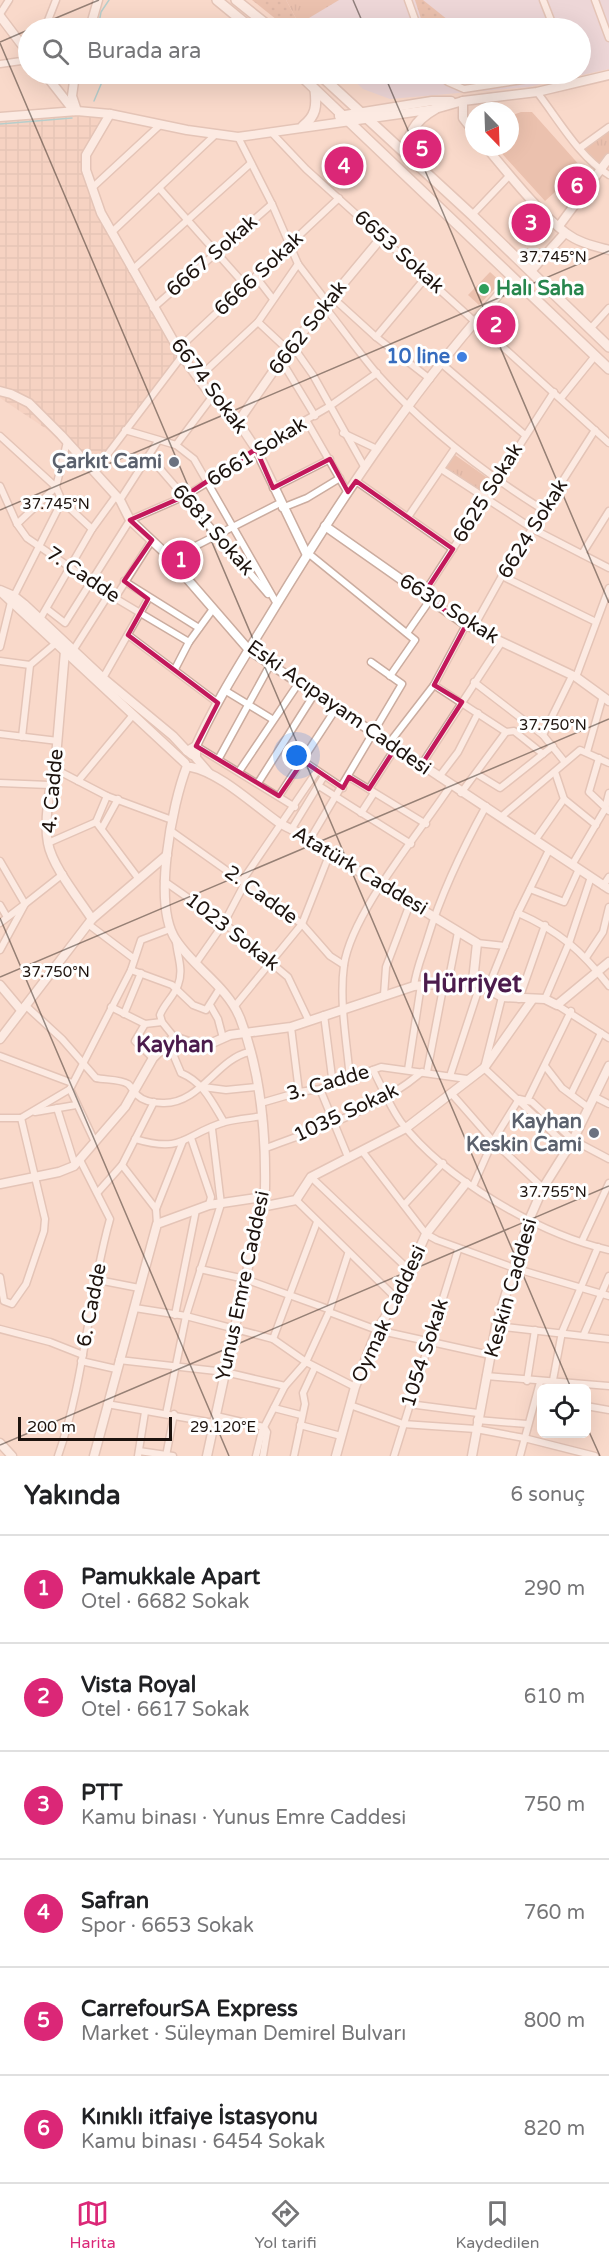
<!DOCTYPE html>
<html lang="tr">
<meta charset="utf-8">
<style>
:root{--surface:#fff;--page:#f6f6f6;--text:#202124;--muted:#757577;--line:#e0e0e0;--accent:#db2777}
body{margin:0;font-family:"Varela Round",sans-serif;background:var(--page);color:var(--text)}
.controls{position:absolute;right:18px;bottom:18px;display:grid;overflow:hidden;border-radius:9px;box-shadow:0 6px 24px #0002}
.controls button{width:54px;height:54px;display:grid;place-items:center;padding:0;border:0;border-bottom:2px solid var(--line);background:var(--surface);color:var(--text);font:30px sans-serif}
.compass{position:absolute;left:465px;top:102px;width:54px;height:54px;border-radius:50%;background:var(--surface);box-shadow:0 6px 24px #0002;rotate:157deg}
.scale{position:absolute;left:18px;bottom:15px;width:154px;box-sizing:border-box;padding-left:6px;border:3px solid #1d130e;border-top:0;font-size:16px;line-height:21px;white-space:nowrap;color:#1d130e;-webkit-text-stroke:4px #fff;paint-order:stroke}
.you{position:absolute;left:297px;top:756px;width:21px;height:21px;margin:-15px;border:4px solid #fff;border-radius:50%;background:#1a73e8;box-shadow:0 0 0 9px #1a73e833}
.badge{display:grid;place-items:center;width:39px;height:39px;border-radius:50%;background:var(--accent);color:#fff;font-size:20px;font-weight:700}
.pin{position:absolute;translate:-50% -50%;border:3px solid #fff;box-shadow:0 2px 6px #0006}
.list{margin:0;padding:0;list-style:none}
h2{display:flex;justify-content:space-between;align-items:center;height:78px;margin:0;padding:0 24px;font-size:26px}
h2 small{font-size:20px;font-weight:400;color:var(--muted)}
.list li{display:grid;grid-template-columns:39px 1fr auto;gap:18px;align-items:center;box-sizing:border-box;height:108px;padding:0 24px;border-top:2px solid var(--line)}
.list b{display:block;font-size:22px;white-space:nowrap}
.list p{margin:0;font-size:20px;white-space:nowrap;color:var(--muted)}
.list em{font-size:20px;font-style:normal;color:var(--muted)}
.icon{flex:none;width:33px;height:33px;fill:none;stroke:currentColor;stroke-width:2;stroke-linecap:round;stroke-linejoin:round}
.map{position:relative;flex:none;width:609px;height:1456px;overflow:hidden}
.search{position:absolute;background:var(--surface);box-shadow:0 6px 24px #0002;left:18px;right:18px;top:18px;height:66px;display:flex;align-items:center;gap:15px;box-sizing:border-box;padding:0 21px;border-radius:33px;color:var(--muted);font-size:22px}
.sheet{height:726px;background:var(--surface)}
nav{display:flex;justify-content:space-around;align-items:center;box-sizing:border-box;height:84px;border-top:2px solid var(--line);background:var(--surface);font-size:16px;color:var(--muted)}
nav a{display:grid;justify-items:center;gap:3px}
nav .on{color:var(--accent)}
.map>svg:first-child{display:block}
</style>
<div class="map">
<svg width="609" height="1456" viewBox="0 0 609 1456">
<defs>
<pattern id="industrial-grid" width="8" height="8" patternUnits="userSpaceOnUse" patternTransform="scale(1.5)"><rect width="8" height="8" fill="#f2cbb9"/><path d="M0 4h8M4 0v8" fill="none" stroke="#cfad9e"/></pattern>
<pattern id="grass-dots" width="8" height="8" patternUnits="userSpaceOnUse" patternTransform="scale(1.5)"><rect width="8" height="8" fill="#daa48c"/><path d="M2 2h.1M6 6h.1" fill="none" stroke="#bb8c78" stroke-width="1.8" stroke-linecap="round"/></pattern>
<pattern id="park-tufts" width="24" height="20" patternUnits="userSpaceOnUse" patternTransform="scale(1.5)"><rect width="24" height="20" fill="#daa48c"/><path d="M3 7l-1-3M5 7V3M7 7l1-3M15 17l-1-3M17 17v-4M19 17l1-3" fill="none" stroke="#bb8c78"/></pattern>
</defs>
<rect width="100%" height="100%" fill="#f9d9cb"/>
<!-- industrial -->
<path fill="url(#industrial-grid)" d="M74 115 110 117 89 159 91 187 182 356 98 467 85 462 63 440 0 398V119Z"/>
<!-- education -->
<path fill="#ddd2e6" d="M286 0H609V69L528 87 390 99 363 89 347 74H580V28H303Z"/>
<!-- grass -->
<g fill="url(#grass-dots)">
<path d="M252 0H286L299 24 287 28Z"/>
<path d="M415 0H423L458 28H424Z"/>
<path d="M448 74H477L481 82 461 84Z"/>
</g>
<!-- park -->
<g fill="url(#park-tufts)">
<path d="M286 0H339L299 24Z"/>
<path d="M609 127V158L600 169 580 148Z"/>
<path d="M455 455 489 479 481 493 445 468Z"/>
</g>
<!-- pitch -->
<g fill="#daa48c">
<path d="M521 112H532L582 168 545 201 496 147H510V116Z"/>
<path d="M490 272 501 282 479 305 468 295Z"/>
</g>
<g fill="none" stroke-linecap="round" stroke-linejoin="round">
<!-- stream -->
<g stroke="#66c0cd" stroke-width="1.5">
<path d="M98 28 101 12 109 0"/>
<path d="M94 101 102 82 101 74"/>
<path d="M0 124 72 118"/>
</g>
<!-- street casing -->
<g stroke="#cbac9f" stroke-width="9">
<g id="street">
<path d="M408 0 418 28"/>
<path d="M543 0 554 28"/>
<path d="M595 0 609 38"/>
<path d="M0 14 9 0"/>
<path d="M45 28 56 0"/>
<path d="M0 64 28 60"/>
<path d="M438 74 448 82 464 89 561 74"/>
<path d="M537 92C558 119 579 157 609 175"/>
<path d="M271 132 306 169 609 443"/>
<path d="M238 137 272 204 298 264 327 302"/>
<path d="M580 148 609 127"/>
<path d="M93 187 160 125"/>
<path d="M160 189 246 286"/>
<path d="M472 215 509 176"/>
<path d="M112 232 216 134"/>
<path d="M132 270 250 164"/>
<path d="M256 277 273 299"/>
<path d="M332 297 376 337 430 379"/>
<path d="M324 306C342 328 359 353 378 375 426 428 484 473 545 511"/>
<path d="M153 308 272 204"/>
<path d="M258 322 288 350"/>
<path d="M590 329 609 308"/>
<path d="M376 337 427 276"/>
<path d="M292 345 313 375 365 468"/>
<path d="M178 349 339 198"/>
<path d="M281 360 315 416"/>
<path d="M442 364 525 435"/>
<path d="M198 378 258 322 298 264"/>
<path d="M561 398 595 356"/>
<path d="M306 420 348 493"/>
<path d="M125 430 176 445 194 459 277 604"/>
<path d="M343 433 377 449"/>
<path d="M0 436 56 487 62 501 92 529"/>
<path d="M176 445 212 397"/>
<path d="M149 456 268 594"/>
<path d="M441 469 533 529 609 568"/>
<path d="M95 471 182 356"/>
<path d="M356 481 453 549"/>
<path d="M0 486 17 524 27 538 115 598 189 642"/>
<path d="M56 487 67 442"/>
<path d="M273 488 330 459"/>
<path d="M120 500 158 441"/>
<path d="M282 508 307 498 340 478"/>
<path d="M408 517 455 448"/>
<path d="M17 524 56 487"/>
<path d="M308 553 415 640 390 676"/>
<path d="M582 554 609 511"/>
<path d="M170 559 280 503"/>
<path d="M502 576 596 622"/>
<path d="M124 581 199 628"/>
<path d="M423 595 554 392"/>
<path d="M14 596 62 501"/>
<path d="M115 598 152 540"/>
<path d="M47 609 65 623 130 520 185 496 250 457 256 449 330 406 377 373"/>
<path d="M40 619 92 529 116 496"/>
<path d="M473 628 502 576 595 430"/>
<path d="M407 633 430 600"/>
<path d="M128 635 218 703"/>
<path d="M0 647 11 602"/>
<path d="M74 649 109 594"/>
<path d="M0 661 30 665"/>
<path d="M175 669 189 642 213 609"/>
<path d="M576 677 609 588"/>
<path d="M103 678 148 599"/>
<path d="M474 682 543 735 564 761"/>
<path d="M434 685 506 732 514 731 543 754"/>
<path d="M226 691 272 719"/>
<path d="M0 734 58 741"/>
<path d="M543 735 572 676"/>
<path d="M22 737 30 665 56 643"/>
<path d="M390 742 434 685 466 625"/>
<path d="M196 746 295 807"/>
<path d="M587 752 603 696"/>
<path d="M219 758 270 665"/>
<path d="M599 758 589 792 609 811"/>
<path d="M303 761 343 788"/>
<path d="M422 764 501 643"/>
<path d="M55 769 107 796 172 820"/>
<path d="M240 770 298 684"/>
<path d="M555 772 564 799 596 825"/>
<path d="M477 774 500 788 553 746"/>
<path d="M349 777 426 824"/>
<path d="M439 777 458 752 478 713"/>
<path d="M78 781 133 715"/>
<path d="M0 783 49 785"/>
<path d="M258 783 315 693"/>
<path d="M319 786 411 844"/>
<path d="M369 789 396 747"/>
<path d="M461 793 506 732"/>
<path d="M279 796 337 707"/>
<path d="M361 813 374 793"/>
<path d="M502 816 580 750 609 763"/>
<path d="M96 822 138 878"/>
<path d="M96 822 107 796"/>
<path d="M102 828 118 799"/>
<path d="M291 830 324 776"/>
<path d="M171 831 302 924 330 956 344 965"/>
<path d="M536 839 564 799"/>
<path d="M309 841 402 684 371 662"/>
<path d="M48 843 96 822"/>
<path d="M0 861 25 904 0 923"/>
<path d="M572 865 605 809 609 793"/>
<path d="M164 881 224 923 288 977 309 1021"/>
<path d="M242 881 317 771"/>
<path d="M603 886 609 877"/>
<path d="M530 889 564 902 579 869"/>
<path d="M0 905 7 917"/>
<path d="M518 913C559 931 582 951 609 986"/>
<path d="M88 924 133 958"/>
<path d="M477 943 505 946"/>
<path d="M0 950 25 904 63 874"/>
<path d="M587 956 603 932 609 907"/>
<path d="M196 963 224 923 245 883"/>
<path d="M131 970 172 985 193 1005 206 1010 220 988"/>
<path d="M448 983 458 932"/>
<path d="M414 986C416 969 423 954 428 937 442 891 463 848 486 806"/>
<path d="M487 990 518 913 549 850"/>
<path d="M384 995 386 967 411 901"/>
<path d="M502 997 484 1068 568 1147"/>
<path d="M519 999 545 925"/>
<path d="M545 999 569 943 591 877"/>
<path d="M25 1005 62 1039 96 1078C105 1080 120 1079 128 1084 132 1087 133 1092 137 1095 143 1101 154 1103 163 1103 200 1104 217 1059 249 1052"/>
<path d="M210 1005 218 1019 223 1038"/>
<path d="M557 1005 609 1038"/>
<path d="M111 1007 145 1024 162 1022"/>
<path d="M234 1007 302 924 330 853"/>
<path d="M124 1014 141 973"/>
<path d="M324 1015 333 1085"/>
<path d="M145 1024 135 1041 153 1058"/>
<path d="M291 1027 299 1092"/>
<path d="M174 1037 162 1022 160 1015C164 1004 175 995 178 985 184 969 177 956 176 941"/>
<path d="M162 1046 173 1054 181 1073C203 1082 212 1102 224 1122"/>
<path d="M0 1056 72 1083"/>
<path d="M545 1066 562 1088 589 1108"/>
<path d="M373 1070C382 1087 390 1107 401 1122 445 1179 539 1234 609 1250"/>
<path d="M408 1070 421 985"/>
<path d="M427 1072 444 983"/>
<path d="M450 1076 480 985"/>
<path d="M350 1079C347 1043 339 1002 344 965 352 912 421 831 451 785"/>
<path d="M203 1087 226 1090 257 1087"/>
<path d="M70 1089 95 1142"/>
<path d="M320 1089 348 1157"/>
<path d="M451 1093 493 1141 543 1188"/>
<path d="M571 1094 601 1033"/>
<path d="M595 1097 609 1104"/>
<path d="M527 1101 571 1011"/>
<path d="M261 1103 299 1092 320 1089 381 1067 467 1079"/>
<path d="M57 1108 75 1165"/>
<path d="M35 1112 76 1105"/>
<path d="M0 1118H21L70 1089 131 970 141 940 170 929"/>
<path d="M191 1138 211 1197 209 1205"/>
<path d="M135 1139C185 1154 184 1134 225 1122 237 1119 251 1118 263 1116"/>
<path d="M266 1148C320 1128 377 1110 422 1072"/>
<path d="M362 1151 426 1234 437 1240 514 1268 609 1296"/>
<path d="M122 1165 156 1209 157 1224"/>
<path d="M311 1177 409 1270"/>
<path d="M473 1186 493 1141 519 1099 532 1102 573 1140 609 1159"/>
<path d="M98 1192 122 1165 154 1102"/>
<path d="M296 1200 397 1299"/>
<path d="M404 1205 443 1163"/>
<path d="M156 1209 183 1141"/>
<path d="M582 1241 609 1183"/>
<path d="M200 1269 245 1279 328 1309"/>
<path d="M0 1277 4 1301 12 1304 26 1284 44 1231 45 1219 21 1118"/>
<path d="M98 1280 139 1288"/>
<path d="M135 1308 186 1316 273 1339 306 1362 355 1387"/>
<path d="M329 1312 377 1330 490 1355"/>
<path d="M175 1315 196 1210"/>
<path d="M496 1326 609 1339"/>
<path d="M0 1329 50 1342 83 1355"/>
<path d="M584 1334 609 1276"/>
<path d="M273 1339 317 1222"/>
<path d="M119 1360 225 1372 285 1386"/>
<path d="M81 1361 116 1369"/>
<path d="M486 1376 609 1386"/>
<path d="M553 1380 562 1332 598 1247"/>
<path d="M527 1381 535 1330"/>
<path d="M107 1404 214 1423"/>
<path d="M409 1404 478 1413"/>
<path d="M350 1405 403 1424 476 1429 524 1438 595 1456"/>
<path d="M586 1406 609 1410"/>
<path d="M274 1408 301 1415"/>
<path d="M166 1414 186 1316 221 1204 212 1129"/>
<path d="M216 1416 264 1427 267 1432 263 1456"/>
<path d="M477 1420 527 1424"/>
<path d="M300 1425 341 1436"/>
<path d="M139 1451 173 1456"/>
<path d="M58 1456C85 1379 88 1297 110 1219L80 1160"/>
<path d="M138 1456 145 1412"/>
<path d="M166 1456 174 1414"/>
<path d="M256 1456 262 1431 285 1386 306 1362 329 1312 348 1254"/>
<path d="M294 1456 305 1404 303 1393 315 1367"/>
<path d="M394 1456 458 1250"/>
<path d="M520 1456 540 1382"/>
</g>
</g>
<!-- secondary casing -->
<g stroke="#cbac9f" stroke-width="11">
<g id="secondary">
<path d="M0 16 28 53"/>
<path d="M90 28 98 0"/>
<path d="M45 74 74 111"/>
<path d="M75 74 72 96 76 108"/>
<path d="M463 101V118L474 132"/>
<path d="M110 114 86 155V170L101 213 182 356 212 397 238 422 256 449 307 555"/>
<path d="M339 116 432 101H451"/>
<path d="M0 117 77 111 110 114 187 130 238 137 435 109 463 101 537 92 609 75"/>
<path d="M486 147C507 172 540 214 566 233 579 243 594 246 609 250"/>
<path d="M559 226 609 158"/>
<path d="M531 271 565 233"/>
<path d="M0 391 11 394 29 403 61 435 120 500 130 520 164 552 249 650 609 889"/>
<path d="M238 422 288 350 382 237"/>
<path d="M325 526 466 625 576 677 609 701"/>
<path d="M0 590 14 596 24 604 103 678 173 736 187 751 196 746V758L209 773"/>
<path d="M1 592 185 763"/>
<path d="M65 651 55 769C49 788 44 823 48 843 52 866 79 899 92 919"/>
<path d="M187 751 192 755C214 703 246 655 275 607 345 492 421 378 513 279"/>
<path d="M187 766C172 804 152 905 176 940 194 968 227 986 240 1018 261 1072 266 1132 265 1189L207 1456"/>
<path d="M191 767C219 772 255 806 278 822 290 830 300 831 309 841L477 943 473 981"/>
<path d="M0 985 21 1010"/>
<path d="M0 1039 92 919 167 855"/>
<path d="M0 1184 59 1172 74 1166 125 1107 153 1058 174 1037 203 1047 230 1035 291 1027 414 986 473 981 502 997 545 999 557 1005 609 962"/>
<path d="M261 1207 296 1200 311 1177 406 1128 484 1068 532 1000"/>
<path d="M0 1443 12 1456"/>
<path d="M94 1456 157 1224 209 1205 263 1197"/>
<path d="M336 1456 355 1387 377 1330 397 1299 426 1234 466 1183"/>
<path d="M472 1456 496 1326 529 1220 543 1188 573 1140 609 1066"/>
</g>
</g>
<!-- primary casing -->
<g stroke="#cbac9f" stroke-width="12">
<g id="primary">
<path d="M217 0 251 28"/>
<path d="M236 0 271 28"/>
<path d="M299 74 609 369"/>
<path d="M319 74 472 215 609 347"/>
<path d="M303 126C316 116 317 106 315 90"/>
<path d="M412 158C402 137 417 119 435 109"/>
</g>
</g>
<!-- street -->
<use href="#street" stroke="#fff" stroke-width="6"/>
<!-- secondary -->
<use href="#secondary" stroke="#fff" stroke-width="8"/>
<!-- primary -->
<use href="#primary" stroke="#fff" stroke-width="9"/>
</g>
<!-- marked area -->
<path d="M0 0H609V1456H0ZM256 449 273 488 330 459 348 492 356 481 453 549 423 595 466 625 434 685 462 702 422 764 396 747 369 789 349 777 343 788 303 761 279 796 196 746 218 703 128 635 148 599 124 581 152 540 130 520 185 496Z" fill="#f9d9cb" fill-opacity=".55" fill-rule="evenodd"/>
<path fill="none" stroke="#c2185b" stroke-width="4.5" stroke-linejoin="round" d="M256 449 273 488 330 459 348 492 356 481 453 549 423 595 466 625 434 685 462 702 422 764 396 747 369 789 349 777 343 788 303 761 279 796 196 746 218 703 128 635 148 599 124 581 152 540 130 520 185 496Z"/>
<!-- ticks -->
<path fill="none" stroke="#1d130e" stroke-width="1.5" stroke-opacity="0.45" d="M353 0 365 28M32 28 99 0M0 42 28 30M0 43 571 1388M384 74 609 603M0 510 609 251M0 918 229 1456M0 977 609 719M586 1425 600 1456M0 1445 609 1186"/>
<!-- markers -->
<circle fill="#2e9e5b" stroke="#fff" stroke-width="2" cx="484" cy="289" r="6"/>
<circle fill="#3f7fe0" stroke="#fff" stroke-width="2" cx="462" cy="357" r="6"/>
<g fill="#6b7280" stroke="#fff" stroke-width="2">
<circle cx="174" cy="462" r="6"/>
<circle cx="594" cy="1133" r="6"/>
</g>
<g text-anchor="middle" dominant-baseline="central" stroke-width="6" stroke-linejoin="round" paint-order="stroke">
<!-- street labels -->
<g font-size="20" fill="#1d130e" stroke="#fff">
<text transform="translate(399 252) rotate(42)">6653 Sokak</text>
<text transform="translate(212 256) rotate(-41)">6667 Sokak</text>
<text transform="translate(259 274) rotate(-43)">6666 Sokak</text>
<text transform="translate(308 328) rotate(-52)">6662 Sokak</text>
<text transform="translate(209 386) rotate(53)">6674 Sokak</text>
<text transform="translate(257 452) rotate(-32)">6661 Sokak</text>
<text transform="translate(488 493) rotate(-58)">6625 Sokak</text>
<text transform="translate(533 529) rotate(-58)">6624 Sokak</text>
<text transform="translate(213 530) rotate(49)">6681 Sokak</text>
<text transform="translate(83 575) rotate(34)">7. Cadde</text>
<text transform="translate(449 609) rotate(32)">6630 Sokak</text>
<text transform="translate(339 708) rotate(35)">Eski Acıpayam Caddesi</text>
<text transform="translate(53 791) rotate(-85)">4. Cadde</text>
<text transform="translate(360 871) rotate(31)">Atatürk Caddesi</text>
<text transform="translate(261 895) rotate(36)">2. Cadde</text>
<text transform="translate(232 932) rotate(38)">1023 Sokak</text>
<text transform="translate(328 1083) rotate(-16)">3. Cadde</text>
<text transform="translate(346 1113) rotate(-25)">1035 Sokak</text>
<text transform="translate(243 1286) rotate(-78)">Yunus Emre Caddesi</text>
<text transform="translate(511 1288) rotate(-74)">Keskin Caddesi</text>
<text transform="translate(92 1305) rotate(-79)">6. Cadde</text>
<text transform="translate(389 1314) rotate(-65)">Oymak Caddesi</text>
<text transform="translate(425 1353) rotate(-72)">1054 Sokak</text>
</g>
<!-- leisure labels -->
<g font-size="20" font-weight="bold" fill="#27864d" stroke="#fff" text-anchor="start">
<text x="496" y="289">Halı Saha</text>
</g>
<!-- shop labels -->
<g font-size="20" font-weight="bold" fill="#366cbe" stroke="#fff" text-anchor="end">
<text x="450" y="357">10 line</text>
</g>
<!-- worship labels -->
<g font-size="20" font-weight="bold" fill="#5b616d" stroke="#fff" text-anchor="end">
<text x="162" y="462">Çarkıt Cami</text>
<text x="582" y="1122">Kayhan<tspan x="582" dy="23">Keskin Cami</tspan></text>
</g>
<!-- quarter labels -->
<g font-size="22" font-weight="bold" fill="#4b1b4c" stroke="#fff">
<text x="175" y="1045">Kayhan</text>
</g>
<!-- district labels -->
<g font-size="26" font-weight="bold" fill="#4b1b4c" stroke="#fff">
<text x="472" y="983">Hürriyet</text>
</g>
</g>
<g font-size="15" text-anchor="middle" fill="#1d130e" stroke="#fff" stroke-width="6" stroke-linejoin="round" paint-order="stroke">
<text x="553" y="262">37.745°N</text>
<text x="56" y="509">37.745°N</text>
<text x="553" y="730">37.750°N</text>
<text x="56" y="977">37.750°N</text>
<text x="553" y="1197">37.755°N</text>
<text x="223" y="1432">29.120°E</text>
</g>
</svg>
<div class="controls">
<button><svg class="icon" aria-label="locate" viewBox="0 0 24 24"><circle cx="12" cy="12" r="6"/><path d="M12 2v4M12 18v4M2 12h4M18 12h4"/></svg></button>
</div>
<svg class="compass" viewBox="-18 -18 36 36"><path d="M0-13l5 13h-10z" fill="#e53935"/><path d="M0 13l5-13h-10z" fill="#757577"/></svg>
<div class="scale">200 m</div>
<div class="you"></div>
<div class="pin badge" style="left:181px;top:560px">1</div>
<div class="pin badge" style="left:496px;top:325px">2</div>
<div class="pin badge" style="left:531px;top:223px">3</div>
<div class="pin badge" style="left:344px;top:166px">4</div>
<div class="pin badge" style="left:422px;top:149px">5</div>
<div class="pin badge" style="left:577px;top:186px">6</div>
<div class="search"><svg class="icon" aria-label="search" viewBox="0 0 24 24"><circle cx="10" cy="10" r="6"/><path d="M15 15l6 6"/></svg>Burada ara</div>
</div>
<section class="sheet">
<h2>Yakında<small>6 sonuç</small></h2>
<ul class="list">
<li><span class="badge">1</span><div><b>Pamukkale Apart</b><p>Otel · 6682 Sokak</p></div><em>290 m</em></li>
<li><span class="badge">2</span><div><b>Vista Royal</b><p>Otel · 6617 Sokak</p></div><em>610 m</em></li>
<li><span class="badge">3</span><div><b>PTT</b><p>Kamu binası · Yunus Emre Caddesi</p></div><em>750 m</em></li>
<li><span class="badge">4</span><div><b>Safran</b><p>Spor · 6653 Sokak</p></div><em>760 m</em></li>
<li><span class="badge">5</span><div><b>CarrefourSA Express</b><p>Market · Süleyman Demirel Bulvarı</p></div><em>800 m</em></li>
<li><span class="badge">6</span><div><b>Kınıklı itfaiye İstasyonu</b><p>Kamu binası · 6454 Sokak</p></div><em>820 m</em></li>
</ul>
</section>
<nav>
<a class="on"><svg class="icon" aria-label="map" viewBox="0 0 24 24"><path d="M3 6l6-2 6 2 6-2v14l-6 2-6-2-6 2zM9 4v14M15 6v14"/></svg>Harita</a>
<a><svg class="icon" aria-label="directions" viewBox="0 0 24 24"><path d="M12 3l9 9-9 9-9-9zM9 14v-3h6M13 9l2 2-2 2"/></svg>Yol tarifi</a>
<a><svg class="icon" aria-label="saved" viewBox="0 0 24 24"><path d="M7 4h10v16l-5-4-5 4z"/></svg>Kaydedilen</a>
</nav>
